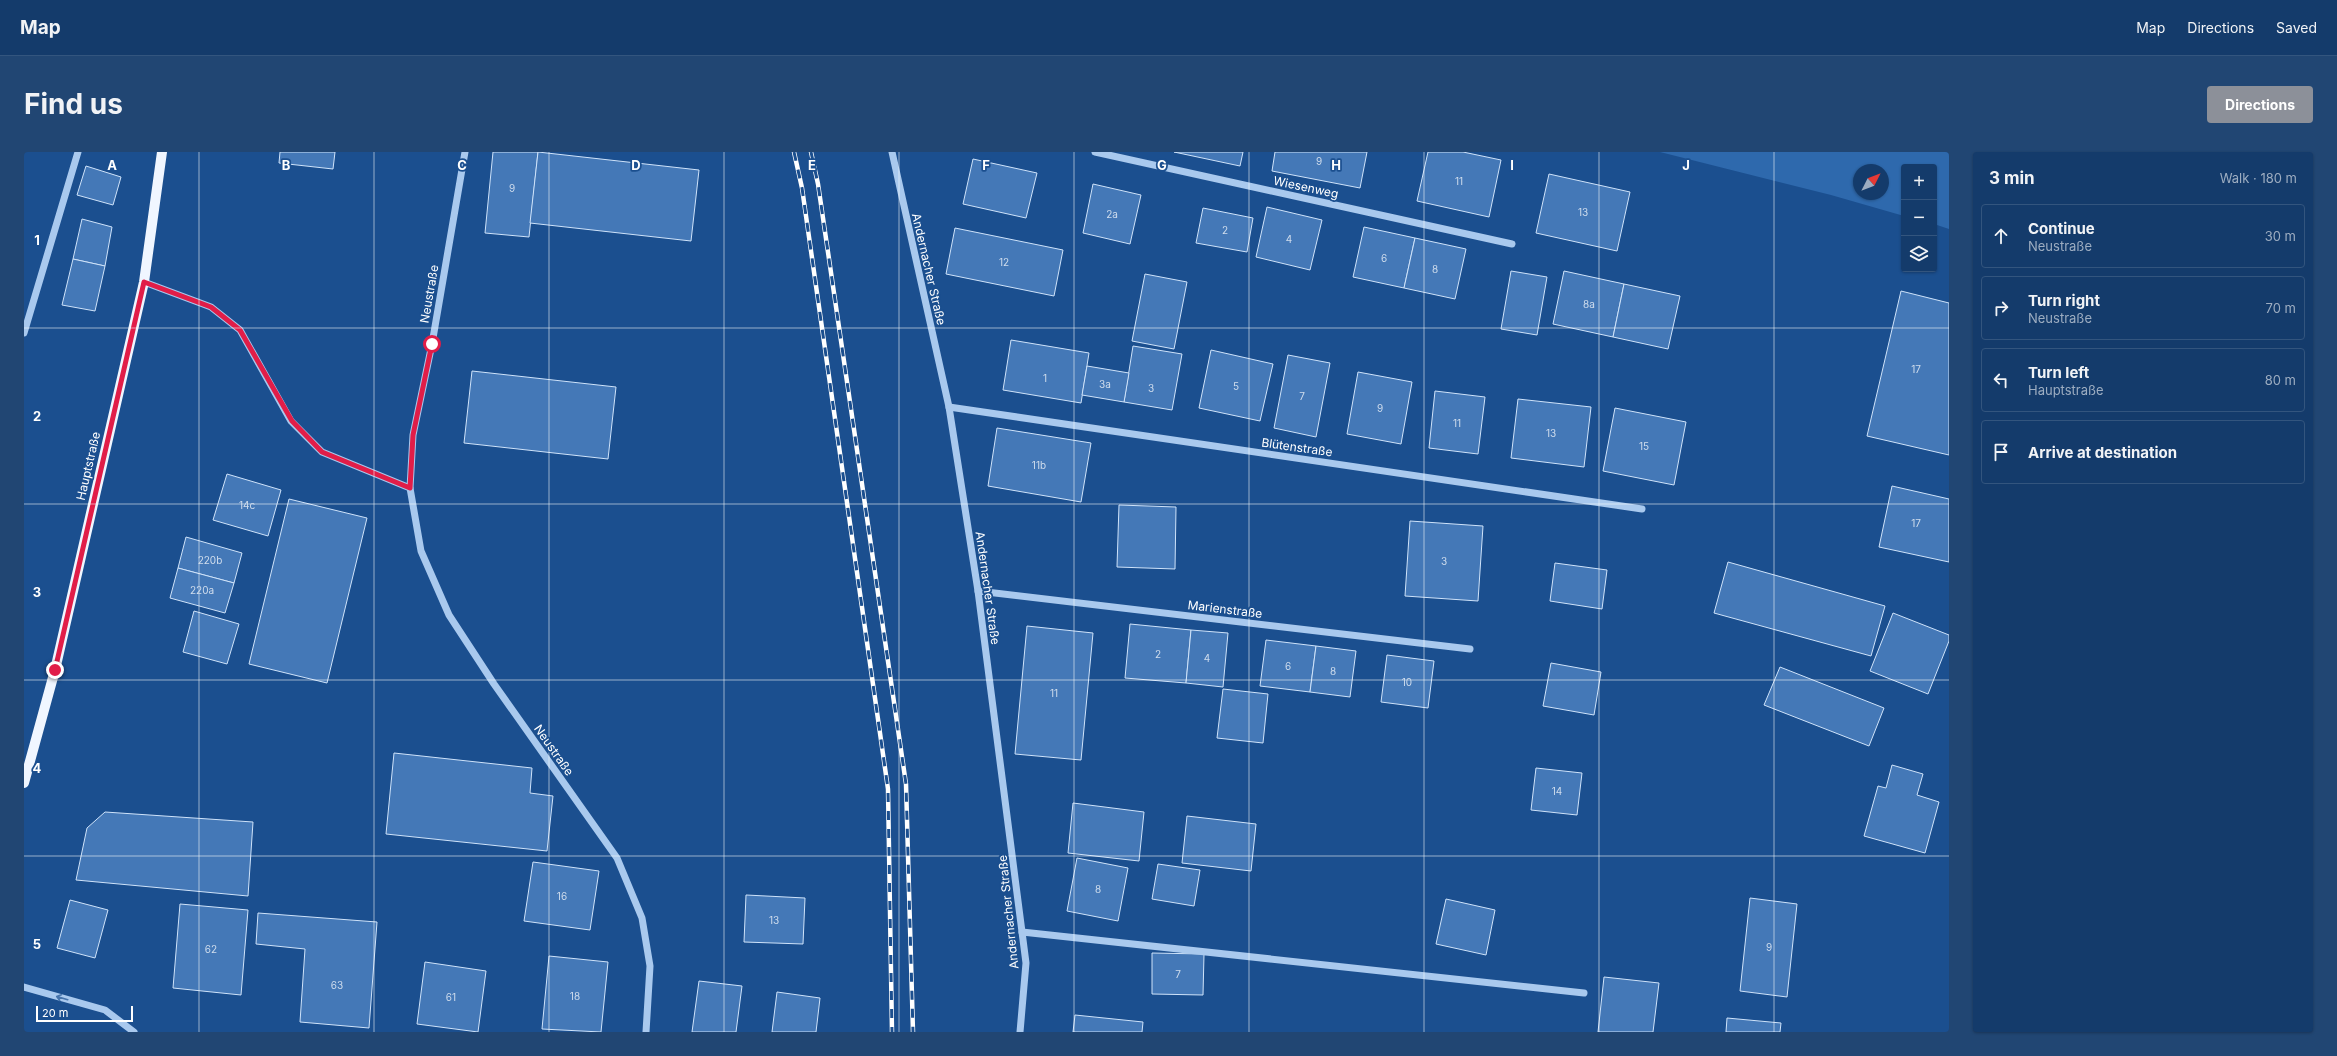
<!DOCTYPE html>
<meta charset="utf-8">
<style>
:root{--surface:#143b6b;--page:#214673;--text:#f1f3f6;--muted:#9dadc1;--line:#33557e;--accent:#8c9099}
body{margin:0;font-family:Inter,sans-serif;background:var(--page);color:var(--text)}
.controls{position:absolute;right:12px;top:12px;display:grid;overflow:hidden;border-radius:4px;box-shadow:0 1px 3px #0004}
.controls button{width:36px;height:36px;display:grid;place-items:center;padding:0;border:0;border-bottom:1px solid var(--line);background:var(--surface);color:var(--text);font:20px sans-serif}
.compass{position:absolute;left:1829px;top:12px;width:36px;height:36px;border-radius:50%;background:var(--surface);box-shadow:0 1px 3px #0004;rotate:48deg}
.scale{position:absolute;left:12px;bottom:10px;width:97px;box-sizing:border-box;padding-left:4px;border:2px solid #fff;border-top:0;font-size:11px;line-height:14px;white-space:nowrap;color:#fff;-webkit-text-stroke:3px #1b4f8f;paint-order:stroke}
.stop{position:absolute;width:12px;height:12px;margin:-9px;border:3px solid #e11d48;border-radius:50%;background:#fff}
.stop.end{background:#e11d48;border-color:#fff;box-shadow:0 1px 4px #0008}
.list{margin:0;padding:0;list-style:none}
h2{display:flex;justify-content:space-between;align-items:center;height:52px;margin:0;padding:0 16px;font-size:17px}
h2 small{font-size:13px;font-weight:400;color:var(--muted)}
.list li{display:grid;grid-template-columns:26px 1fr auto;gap:12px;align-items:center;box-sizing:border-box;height:64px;margin:0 8px 8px;padding:0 8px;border:1px solid var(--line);border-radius:4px}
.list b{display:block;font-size:15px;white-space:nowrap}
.list p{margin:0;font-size:13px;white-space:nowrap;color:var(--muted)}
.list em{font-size:13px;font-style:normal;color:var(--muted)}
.icon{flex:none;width:22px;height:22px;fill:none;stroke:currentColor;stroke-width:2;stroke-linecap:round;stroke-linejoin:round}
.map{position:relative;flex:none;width:1925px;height:880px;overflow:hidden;border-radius:4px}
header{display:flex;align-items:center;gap:24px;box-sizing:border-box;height:56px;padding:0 20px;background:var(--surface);border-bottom:1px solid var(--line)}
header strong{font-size:19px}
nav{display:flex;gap:22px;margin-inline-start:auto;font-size:14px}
.intro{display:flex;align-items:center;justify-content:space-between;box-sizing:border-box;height:96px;padding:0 24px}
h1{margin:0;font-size:28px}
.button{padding:10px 18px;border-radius:4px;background:var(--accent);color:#fff;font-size:14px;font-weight:700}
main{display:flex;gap:24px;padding:0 24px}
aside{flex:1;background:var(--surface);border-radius:4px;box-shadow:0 1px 3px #0004}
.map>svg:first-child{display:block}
</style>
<header>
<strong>Map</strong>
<nav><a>Map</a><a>Directions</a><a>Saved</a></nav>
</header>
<div class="intro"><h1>Find us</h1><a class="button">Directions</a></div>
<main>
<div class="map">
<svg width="1925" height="880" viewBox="0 0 1925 880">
<rect width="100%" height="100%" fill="#1b4f8f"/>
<!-- green -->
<path fill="#2e69ad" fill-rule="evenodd" d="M1636 0H1925V77L1910 72V15H1880V64L1807 43ZM1835 18H1859V42H1835Z"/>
<!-- building -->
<g fill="#4478b7" stroke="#cfe3fa">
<path d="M256 0H311L309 17 255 11Z"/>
<path d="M469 0H514L505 85 461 81Z"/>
<path d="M514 0 675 18 667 89 506 71Z"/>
<path d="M1150 0H1219L1216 14Z"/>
<path d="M1251 0H1343L1336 36 1248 19Z"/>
<path d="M1404 0H1439L1477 8 1465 65 1393 49Z"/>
<path d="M949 7 1013 21 1002 66 939 52Z"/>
<path d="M62 14 97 25 89 53 53 43Z"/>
<path d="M1525 22 1606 40 1593 99 1512 81Z"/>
<path d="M1069 32 1117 43 1106 92 1059 81Z"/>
<path d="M1243 55 1298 68 1286 118 1232 105Z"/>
<path d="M1179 56 1229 66 1223 100 1172 91Z"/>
<path d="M58 67 88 75 81 114 49 107Z"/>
<path d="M1340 75 1391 86 1380 136 1329 125Z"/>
<path d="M931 76 1039 98 1030 144 922 122Z"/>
<path d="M1391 86 1442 97 1431 147 1380 136Z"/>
<path d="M49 107 81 114 71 159 38 153Z"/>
<path d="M1487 119 1523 125 1513 183 1477 177Z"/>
<path d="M1540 119 1600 132 1589 185 1529 172Z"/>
<path d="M1121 122 1163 130 1150 197 1108 189Z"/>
<path d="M1600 132 1656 144 1644 197 1589 185Z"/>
<path d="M1877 139 1925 151V303L1843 284Z"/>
<path d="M987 188 1065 201 1057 251 979 238Z"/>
<path d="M1109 194 1158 202 1148 258 1100 250Z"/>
<path d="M1187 198 1249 212 1236 269 1175 256Z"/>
<path d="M1264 203 1306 211 1292 285 1250 276Z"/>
<path d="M1063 214 1105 221 1100 250 1058 243Z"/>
<path d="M448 219 592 235 584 307 440 291Z"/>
<path d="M1334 220 1388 230 1377 292 1323 282Z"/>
<path d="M1411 239 1461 245 1454 302 1405 296Z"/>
<path d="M1494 247 1567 255 1560 315 1487 306Z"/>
<path d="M1591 256 1662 270 1650 333 1579 319Z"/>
<path d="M973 276 1067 291 1057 350 964 334Z"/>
<path d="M203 322 257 338 244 384 189 368Z"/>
<path d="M1868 334 1925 347V410L1855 395Z"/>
<path d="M265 347 343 366 303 531 225 512Z"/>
<path d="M1095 353 1152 355 1151 417 1093 415Z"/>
<path d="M1386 369 1459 374 1454 449 1381 444Z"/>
<path d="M162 385 218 401 210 431 154 416Z"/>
<path d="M1704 410 1861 454 1847 504 1690 461Z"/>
<path d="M1531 411 1583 418 1578 457 1526 449Z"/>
<path d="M154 416 210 431 201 461 146 446Z"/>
<path d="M170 459 215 472 203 512 159 500Z"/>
<path d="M1869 461 1925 483V489L1904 542 1846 519Z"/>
<path d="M1106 472 1167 478 1162 531 1101 526Z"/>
<path d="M1003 474 1069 481 1057 608 991 602Z"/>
<path d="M1167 478 1204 481 1199 535 1162 531Z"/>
<path d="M1242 488 1292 494 1286 540 1236 534Z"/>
<path d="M1292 494 1332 499 1326 545 1286 540Z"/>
<path d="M1363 503 1410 509 1404 556 1357 550Z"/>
<path d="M1527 511 1577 520 1570 563 1519 554Z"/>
<path d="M1756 515 1860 556 1845 594 1740 553Z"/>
<path d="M1199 537 1244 542 1239 591 1193 586Z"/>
<path d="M370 601 508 616 506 641 529 644 523 699 362 682Z"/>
<path d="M1868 613 1899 622 1893 643 1915 650 1901 701 1840 684 1854 634 1862 636Z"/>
<path d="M1512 616 1558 621 1553 663 1507 658Z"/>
<path d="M1049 651 1120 660 1115 709 1044 701Z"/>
<path d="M81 660 229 670 224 744 52 728 63 676Z"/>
<path d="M1163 664 1232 672 1227 719 1158 711Z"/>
<path d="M1053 706 1104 716 1094 769 1043 759Z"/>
<path d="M509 710 575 719 566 778 500 769Z"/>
<path d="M1134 712 1176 718 1170 754 1128 747Z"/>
<path d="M722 743 781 746 779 792 720 790Z"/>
<path d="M1726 746 1773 752 1763 845 1716 839Z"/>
<path d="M1422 747 1471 758 1462 803 1412 792Z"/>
<path d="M46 748 84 758 71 806 33 796Z"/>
<path d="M156 752 224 758 217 843 149 836Z"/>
<path d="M234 761 353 770 345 876 276 870 281 797 232 792Z"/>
<path d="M1128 801 1180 802 1179 843 1128 842Z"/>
<path d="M525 804 584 810 577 880 518 877Z"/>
<path d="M401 810 462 819 454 880 393 872Z"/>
<path d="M1580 825 1635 831 1629 880H1574Z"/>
<path d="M675 829 718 834 712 880H668Z"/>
<path d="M753 840 796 846 792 880H748Z"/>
<path d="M1051 863 1119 870 1118 880H1049Z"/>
<path d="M1703 866 1757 871 1756 880H1702Z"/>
</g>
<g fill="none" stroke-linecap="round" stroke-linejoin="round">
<!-- minor -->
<g stroke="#a9c9ee" stroke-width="7">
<path d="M868 0 925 255 954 439 1002 811 996 880"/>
<path d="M1071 0 1488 92"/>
<path d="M120 130 187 155 216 178 267 269 298 300 386 336 397 399 425 463 470 532 593 706 618 766 626 814 622 880"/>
<path d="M0 181 54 0"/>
<path d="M925 255 1618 357"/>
<path d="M386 336 389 283 408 192 441 0"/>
<path d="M954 439 1446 497"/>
<path d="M998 780 1560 841"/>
<path d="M0 835 81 858 110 880"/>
</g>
<!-- major -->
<path stroke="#f0f6ff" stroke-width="10" d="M0 631 31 518 120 130 138 0"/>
<!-- rail casing -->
<g stroke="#fff" stroke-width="4.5">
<g id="rail">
<path d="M770 0 778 36 864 637 868 880"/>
<path d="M787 0 794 32 882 632 889 880"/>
</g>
</g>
<!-- rail -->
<use href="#rail" stroke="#1b4f8f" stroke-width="3" stroke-dasharray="9" stroke-linecap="butt"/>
</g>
<!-- one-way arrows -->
<defs><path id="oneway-shaft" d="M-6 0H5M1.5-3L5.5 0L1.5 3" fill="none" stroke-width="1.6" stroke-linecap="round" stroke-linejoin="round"/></defs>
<use stroke="#4674ac" href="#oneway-shaft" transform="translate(38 846) rotate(-164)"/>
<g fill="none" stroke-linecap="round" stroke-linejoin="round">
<!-- route -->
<path stroke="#e11d48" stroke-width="5" d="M31 518 120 130 187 155 216 178 268 269 298 300 386 336 389 283 408 192"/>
</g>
<!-- grid -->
<path fill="none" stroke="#fff" stroke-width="1" stroke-opacity="0.55" d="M175 0V880M350 0V880M525 0V880M700 0V880M875 0V880M1050 0V880M1225 0V880M1400 0V880M1575 0V880M1750 0V880M0 176H1925M0 352H1925M0 528H1925M0 704H1925"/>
<g text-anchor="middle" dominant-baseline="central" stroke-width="3.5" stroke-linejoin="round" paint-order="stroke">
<!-- number labels -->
<g font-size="10" fill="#d0dded">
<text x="1295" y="9">9</text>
<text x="1435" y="29">11</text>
<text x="488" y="36">9</text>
<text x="1559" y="60">13</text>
<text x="1088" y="62">2a</text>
<text x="1201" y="78">2</text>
<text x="1265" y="87">4</text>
<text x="1360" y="106">6</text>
<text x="980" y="110">12</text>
<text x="1411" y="117">8</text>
<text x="1565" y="152">8a</text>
<text x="1892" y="217">17</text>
<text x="1021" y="226">1</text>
<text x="1081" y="232">3a</text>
<text x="1212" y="234">5</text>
<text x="1127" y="236">3</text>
<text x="1278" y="244">7</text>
<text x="1356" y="256">9</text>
<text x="1433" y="271">11</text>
<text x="1527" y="281">13</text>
<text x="1620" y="294">15</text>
<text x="1015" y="313">11b</text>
<text x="223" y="353">14c</text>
<text x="1892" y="371">17</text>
<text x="186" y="408">220b</text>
<text x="1420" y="409">3</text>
<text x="178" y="438">220a</text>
<text x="1134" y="502">2</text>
<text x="1183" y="506">4</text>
<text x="1264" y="514">6</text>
<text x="1309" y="519">8</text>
<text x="1383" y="530">10</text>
<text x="1030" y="541">11</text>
<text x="1533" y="639">14</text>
<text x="1074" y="737">8</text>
<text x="538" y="744">16</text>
<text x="750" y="768">13</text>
<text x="1745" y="795">9</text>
<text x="187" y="797">62</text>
<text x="1154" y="822">7</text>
<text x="313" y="833">63</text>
<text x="551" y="844">18</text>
<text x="427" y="845">61</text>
</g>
<!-- street labels -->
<g font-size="12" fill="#fff" stroke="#1b4f8f">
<text transform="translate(1282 35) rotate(12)">Wiesenweg</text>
<text transform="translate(905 117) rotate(77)">Andernacher Straße</text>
<text transform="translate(405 142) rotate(-80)">Neustraße</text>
<text transform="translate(1273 295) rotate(8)">Blütenstraße</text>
<text transform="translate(64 314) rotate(-77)">Hauptstraße</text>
<text transform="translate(964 436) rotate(82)">Andernacher Straße</text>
<text transform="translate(1201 457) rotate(7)">Marienstraße</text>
<text transform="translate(530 598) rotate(55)">Neustraße</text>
<text transform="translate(984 760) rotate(-96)">Andernacher Straße</text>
</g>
</g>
<g font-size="13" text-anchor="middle" font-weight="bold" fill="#fff" stroke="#1b4f8f" stroke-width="3.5" stroke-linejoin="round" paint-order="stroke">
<text x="88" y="18">A</text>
<text x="262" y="18">B</text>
<text x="438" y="18">C</text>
<text x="612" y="18">D</text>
<text x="788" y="18">E</text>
<text x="962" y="18">F</text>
<text x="1138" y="18">G</text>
<text x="1312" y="18">H</text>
<text x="1488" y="18">I</text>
<text x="1662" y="18">J</text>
<text x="13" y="93">1</text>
<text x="13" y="269">2</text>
<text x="13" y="445">3</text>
<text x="13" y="621">4</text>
<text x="13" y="797">5</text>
</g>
</svg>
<div class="controls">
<button>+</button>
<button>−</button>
<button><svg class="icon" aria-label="layers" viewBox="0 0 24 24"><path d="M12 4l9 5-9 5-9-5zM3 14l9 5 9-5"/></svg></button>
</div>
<svg class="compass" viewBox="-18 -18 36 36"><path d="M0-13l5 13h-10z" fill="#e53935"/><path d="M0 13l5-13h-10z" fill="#9dadc1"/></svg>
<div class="scale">20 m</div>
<div class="stop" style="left:408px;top:192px"></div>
<div class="stop end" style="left:31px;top:518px"></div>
</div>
<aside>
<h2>3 min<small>Walk · 180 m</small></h2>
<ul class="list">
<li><svg class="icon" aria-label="ahead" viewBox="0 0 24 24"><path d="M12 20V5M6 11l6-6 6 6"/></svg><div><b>Continue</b><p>Neustraße</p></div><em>30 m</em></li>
<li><svg class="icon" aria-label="right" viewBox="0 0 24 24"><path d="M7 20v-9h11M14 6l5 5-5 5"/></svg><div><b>Turn right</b><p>Neustraße</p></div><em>70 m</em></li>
<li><svg class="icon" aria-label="left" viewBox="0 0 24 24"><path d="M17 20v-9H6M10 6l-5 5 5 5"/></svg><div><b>Turn left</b><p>Hauptstraße</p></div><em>80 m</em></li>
<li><svg class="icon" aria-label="arrive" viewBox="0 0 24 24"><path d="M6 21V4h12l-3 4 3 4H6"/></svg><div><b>Arrive at destination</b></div></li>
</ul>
</aside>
</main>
